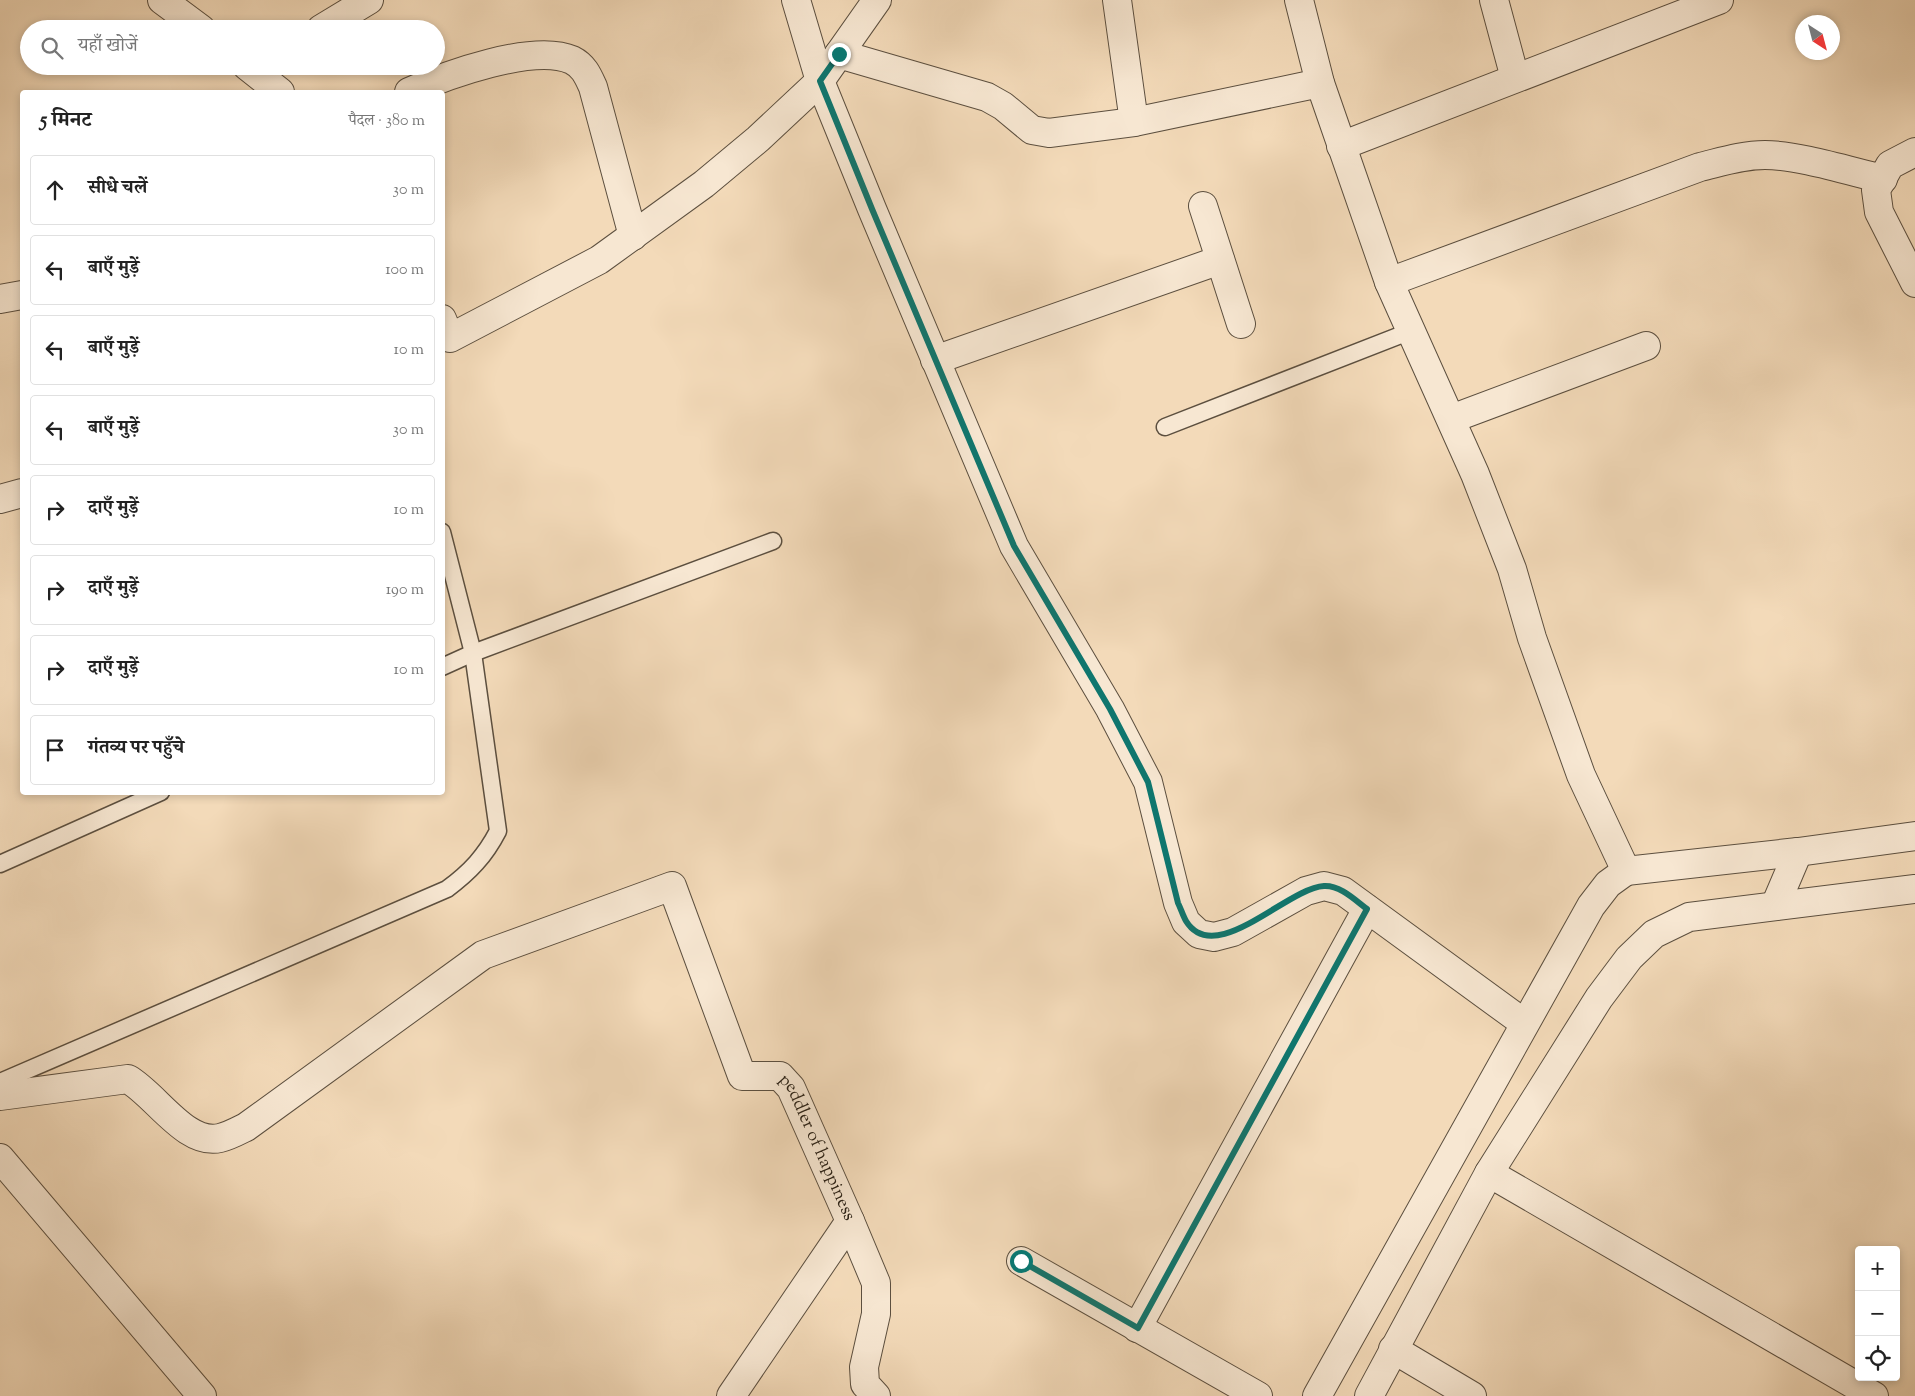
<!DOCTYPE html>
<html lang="hi">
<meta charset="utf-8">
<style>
:root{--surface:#fff;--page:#f6f6f6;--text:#222;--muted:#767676;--line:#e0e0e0}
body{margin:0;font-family:"Sorts Mill Goudy","Noto Serif Devanagari",serif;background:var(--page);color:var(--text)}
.controls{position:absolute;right:15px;bottom:15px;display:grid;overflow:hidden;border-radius:5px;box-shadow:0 2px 8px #0003}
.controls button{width:45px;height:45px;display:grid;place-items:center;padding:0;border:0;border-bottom:1px solid var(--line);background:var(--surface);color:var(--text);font:25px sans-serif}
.compass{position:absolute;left:1795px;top:15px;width:45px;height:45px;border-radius:50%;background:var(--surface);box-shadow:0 2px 8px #0003;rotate:144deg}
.stop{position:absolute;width:15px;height:15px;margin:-11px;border:4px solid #0f766e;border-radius:50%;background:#fff}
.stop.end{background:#0f766e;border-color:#fff;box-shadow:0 1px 5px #0008}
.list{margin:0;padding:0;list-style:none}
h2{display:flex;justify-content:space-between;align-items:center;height:65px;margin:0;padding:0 20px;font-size:21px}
h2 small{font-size:16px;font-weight:400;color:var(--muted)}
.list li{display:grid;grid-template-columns:32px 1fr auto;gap:15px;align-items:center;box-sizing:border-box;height:70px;margin:0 10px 10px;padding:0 10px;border:1px solid var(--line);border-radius:5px}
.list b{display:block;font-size:19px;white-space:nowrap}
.list em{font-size:16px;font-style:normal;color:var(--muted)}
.icon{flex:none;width:28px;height:28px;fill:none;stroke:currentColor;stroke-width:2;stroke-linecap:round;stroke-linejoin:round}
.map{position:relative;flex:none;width:1915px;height:1396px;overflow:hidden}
.search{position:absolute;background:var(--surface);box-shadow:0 2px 8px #0003;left:20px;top:20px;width:425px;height:55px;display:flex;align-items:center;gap:12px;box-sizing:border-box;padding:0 18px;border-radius:28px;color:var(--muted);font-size:19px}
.panel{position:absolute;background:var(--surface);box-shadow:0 2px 8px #0003;left:20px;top:90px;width:425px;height:705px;border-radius:5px}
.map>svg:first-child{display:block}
</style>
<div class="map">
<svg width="1915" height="1396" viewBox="0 0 1915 1396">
<rect width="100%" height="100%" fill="#f3dab9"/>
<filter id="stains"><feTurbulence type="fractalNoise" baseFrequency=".004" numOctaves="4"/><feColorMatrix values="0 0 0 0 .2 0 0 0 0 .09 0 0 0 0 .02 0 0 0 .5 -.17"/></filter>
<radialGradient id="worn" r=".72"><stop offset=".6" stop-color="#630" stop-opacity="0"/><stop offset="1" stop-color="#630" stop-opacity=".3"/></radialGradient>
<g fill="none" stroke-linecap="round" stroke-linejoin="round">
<!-- lane casing -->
<g stroke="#5c4f3f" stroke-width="19">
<g id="lane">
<path d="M1165 427 1411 331"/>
<path d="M442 667 473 653 773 541"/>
<path d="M0 864 161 792"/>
<path d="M0 1082 447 889C470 872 485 856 498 831L473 653 442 532"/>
</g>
</g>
<!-- street casing -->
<g stroke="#5c4f3f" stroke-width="30">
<g id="street">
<path d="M162 0 201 29"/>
<path d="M796 0 820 81 872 209 1014 546 1110 709 1148 782 1178 903 1186 922 1199 934 1214 937 1233 932 1306 891 1324 886 1343 891 1524 1023"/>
<path d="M1117 0 1134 122"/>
<path d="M1299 0 1320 83 1389 282 1475 474 1512 569 1532 638 1581 775 1626 871 1798 852 1915 836"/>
<path d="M1494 0 1515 78"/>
<path d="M321 29 369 0"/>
<path d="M839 54 987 97 1003 106 1032 130 1049 133 1134 122 1320 83"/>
<path d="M247 66 280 92"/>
<path d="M409 92C446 75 534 43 572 60 584 66 588 76 593 87L633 236"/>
<path d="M1341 146 1719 0"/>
<path d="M1915 152 1890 165 1876 190 1879 212 1915 283"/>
<path d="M1203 206 1241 324"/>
<path d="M1389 282 1700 167C1721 162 1742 155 1765 155 1798 155 1849 171 1883 179"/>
<path d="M0 299 22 295"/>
<path d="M442 319 450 338 599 260 704 184 758 139 820 81 877 0"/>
<path d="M935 360 1220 260"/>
<path d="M1451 419 1646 346"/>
<path d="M0 499 22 493"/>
<path d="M1775 906 1798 852"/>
<path id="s1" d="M0 1096 128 1079C156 1095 186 1146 220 1138 229 1136 238 1131 246 1127L483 955 672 886 742 1076H780L791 1088 850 1221 731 1396"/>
<path d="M0 1158 202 1396"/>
<path d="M1489 1173 1874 1396"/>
<path d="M850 1221 876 1283V1314L864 1367 865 1384 876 1396"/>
<path d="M1021 1261 1258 1396"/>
<path d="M1137 1328 1367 909"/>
<path d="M1393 1349 1472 1396"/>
<path d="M1317 1396 1591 906 1608 884 1626 871"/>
<path d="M1369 1396 1489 1173 1599 998 1629 958 1654 934 1689 917 1915 889"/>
</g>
</g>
<!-- lane -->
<use href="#lane" stroke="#f7e7d2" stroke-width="16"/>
<!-- street -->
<use href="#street" stroke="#f7e7d2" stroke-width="28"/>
</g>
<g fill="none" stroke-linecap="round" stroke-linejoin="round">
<!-- route -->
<path stroke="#0f766e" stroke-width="6" d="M839 54 820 81 872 209 1014 546 1110 709 1148 782 1178 903C1181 909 1183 916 1186 921 1215 968 1287 888 1324 886 1340 885 1355 900 1367 909L1138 1328 1021 1261"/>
</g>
<g text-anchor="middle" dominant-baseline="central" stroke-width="4.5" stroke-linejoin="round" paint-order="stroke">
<!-- street labels -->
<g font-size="18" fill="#2a2116" stroke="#f7e7d2">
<text stroke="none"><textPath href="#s1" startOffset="1086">peddler of happiness</textPath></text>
</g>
</g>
<rect width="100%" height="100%" filter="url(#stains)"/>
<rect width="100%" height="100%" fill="url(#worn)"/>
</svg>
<div class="controls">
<button>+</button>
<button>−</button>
<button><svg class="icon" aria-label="locate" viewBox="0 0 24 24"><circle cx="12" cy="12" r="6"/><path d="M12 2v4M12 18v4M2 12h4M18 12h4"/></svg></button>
</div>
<svg class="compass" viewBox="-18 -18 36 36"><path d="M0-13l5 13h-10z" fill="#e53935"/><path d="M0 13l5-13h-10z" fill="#767676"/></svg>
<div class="stop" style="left:1021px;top:1261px"></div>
<div class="stop end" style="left:839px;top:54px"></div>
<div class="search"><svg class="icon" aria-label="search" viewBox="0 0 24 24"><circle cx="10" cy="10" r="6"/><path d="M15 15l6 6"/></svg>यहाँ खोजें</div>
<section class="panel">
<h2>5 मिनट<small>पैदल · 380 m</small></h2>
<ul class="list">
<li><svg class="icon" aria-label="ahead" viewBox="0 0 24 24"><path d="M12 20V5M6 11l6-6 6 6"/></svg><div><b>सीधे चलें</b></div><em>30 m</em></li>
<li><svg class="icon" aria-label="left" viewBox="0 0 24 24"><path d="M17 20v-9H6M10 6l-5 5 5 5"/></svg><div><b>बाएँ मुड़ें</b></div><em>100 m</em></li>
<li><svg class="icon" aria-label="left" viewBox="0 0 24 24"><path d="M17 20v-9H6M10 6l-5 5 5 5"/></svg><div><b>बाएँ मुड़ें</b></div><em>10 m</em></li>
<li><svg class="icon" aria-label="left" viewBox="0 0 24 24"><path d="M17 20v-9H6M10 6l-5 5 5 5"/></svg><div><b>बाएँ मुड़ें</b></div><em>30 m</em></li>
<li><svg class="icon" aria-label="right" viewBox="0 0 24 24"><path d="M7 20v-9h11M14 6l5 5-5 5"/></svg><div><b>दाएँ मुड़ें</b></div><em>10 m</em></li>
<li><svg class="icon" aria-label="right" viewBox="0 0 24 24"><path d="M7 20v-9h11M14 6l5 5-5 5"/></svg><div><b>दाएँ मुड़ें</b></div><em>190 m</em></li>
<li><svg class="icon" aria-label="right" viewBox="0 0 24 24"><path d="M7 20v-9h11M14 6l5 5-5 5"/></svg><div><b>दाएँ मुड़ें</b></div><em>10 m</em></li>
<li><svg class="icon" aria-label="arrive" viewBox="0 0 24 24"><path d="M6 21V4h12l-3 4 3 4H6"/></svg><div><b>गंतव्य पर पहुँचे</b></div></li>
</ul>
</section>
</div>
